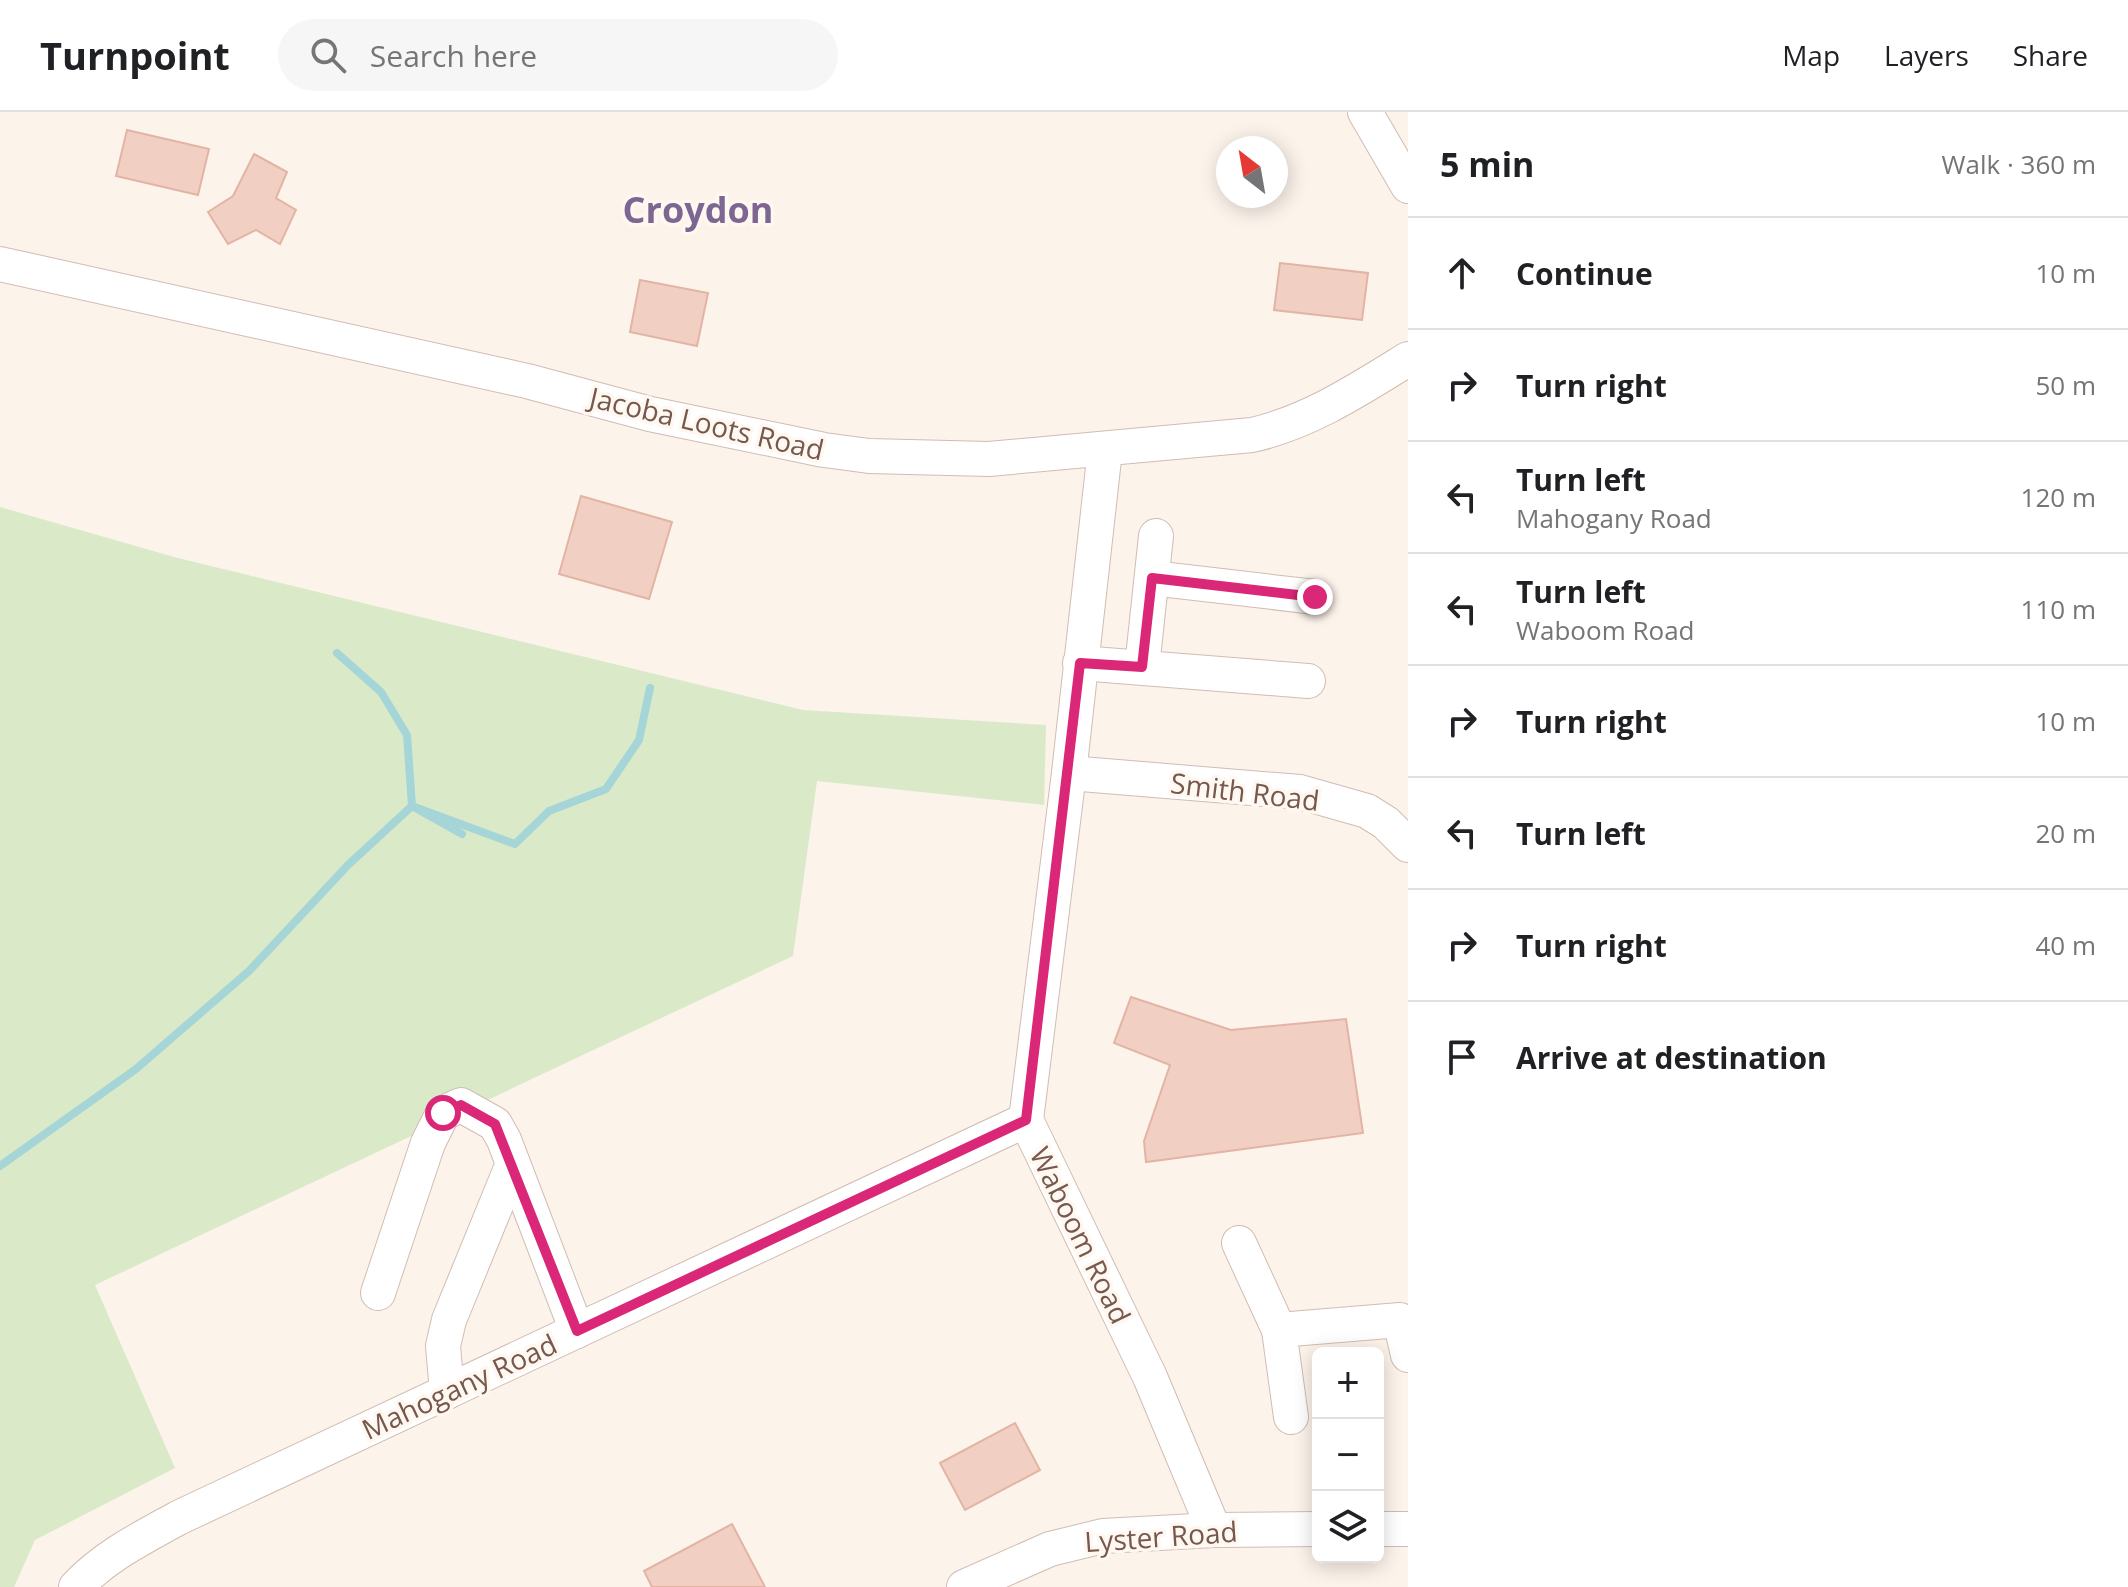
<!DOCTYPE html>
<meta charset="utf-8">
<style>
:root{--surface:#fff;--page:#f6f6f6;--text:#202124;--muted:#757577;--line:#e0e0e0}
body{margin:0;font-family:"Open Sans",sans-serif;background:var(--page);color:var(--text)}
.controls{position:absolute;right:24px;bottom:24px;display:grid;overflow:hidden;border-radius:12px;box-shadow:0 4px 20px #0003}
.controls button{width:72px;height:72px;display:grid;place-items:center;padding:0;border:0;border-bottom:2px solid var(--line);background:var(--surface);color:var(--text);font:40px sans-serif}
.compass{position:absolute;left:1216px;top:24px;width:72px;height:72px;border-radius:50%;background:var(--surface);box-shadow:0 4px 20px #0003;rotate:329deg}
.stop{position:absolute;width:24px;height:24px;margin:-18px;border:6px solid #db2777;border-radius:50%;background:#fff}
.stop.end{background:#db2777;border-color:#fff;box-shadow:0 2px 8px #0008}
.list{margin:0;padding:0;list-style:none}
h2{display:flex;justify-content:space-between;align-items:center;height:104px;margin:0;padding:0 32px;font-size:34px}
h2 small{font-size:26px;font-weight:400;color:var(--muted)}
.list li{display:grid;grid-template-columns:52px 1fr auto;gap:24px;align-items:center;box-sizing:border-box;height:112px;padding:0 32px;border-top:2px solid var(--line)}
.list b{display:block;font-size:30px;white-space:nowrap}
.list p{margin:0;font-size:26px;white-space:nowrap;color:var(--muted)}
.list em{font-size:26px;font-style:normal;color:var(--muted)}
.icon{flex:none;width:44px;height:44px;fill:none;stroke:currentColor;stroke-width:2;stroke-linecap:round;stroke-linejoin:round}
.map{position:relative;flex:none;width:1408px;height:1475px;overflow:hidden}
header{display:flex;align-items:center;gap:48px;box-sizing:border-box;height:112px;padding:0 40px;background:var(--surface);border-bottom:2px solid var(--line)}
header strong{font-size:38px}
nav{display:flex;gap:44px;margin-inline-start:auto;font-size:28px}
.search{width:560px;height:72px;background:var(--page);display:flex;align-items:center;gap:20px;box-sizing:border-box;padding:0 28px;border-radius:44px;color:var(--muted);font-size:30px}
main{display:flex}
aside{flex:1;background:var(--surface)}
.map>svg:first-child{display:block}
</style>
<header>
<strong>Turnpoint</strong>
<div class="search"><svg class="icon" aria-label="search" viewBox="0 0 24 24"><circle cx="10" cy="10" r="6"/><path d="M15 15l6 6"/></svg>Search here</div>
<nav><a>Map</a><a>Layers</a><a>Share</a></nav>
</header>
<main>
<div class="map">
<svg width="1408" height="1475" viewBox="0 0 1408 1475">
<rect width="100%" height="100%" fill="#fcf3eb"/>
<!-- green -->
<path fill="#daeac9" d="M0 395 174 445 803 598 1046 613 1044 693 817 669 793 844 95 1173 175 1356 35 1428 14 1475H0Z"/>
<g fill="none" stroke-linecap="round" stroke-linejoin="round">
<!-- stream -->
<g stroke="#a6d5d7" stroke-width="8">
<path d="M462 722 412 694 515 732 549 699 606 677 639 628 650 576"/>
<path d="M0 1054 136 957 249 859 348 753 412 694 407 623 381 580 337 541"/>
</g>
</g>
<!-- building -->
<g fill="#f1d0c3" stroke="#e3b4a4" stroke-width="2">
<path d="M127 18 209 37 198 83 116 64Z"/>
<path d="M254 42 287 60 276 86 296 98 280 132 256 118 228 132 208 100 233 84Z"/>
<path d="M1280 151 1368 161 1362 208 1274 198Z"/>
<path d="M640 168 708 181 697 234 630 220Z"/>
<path d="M581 384 672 410 649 487 559 462Z"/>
<path d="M1131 885 1231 918 1346 907 1363 1021 1146 1050 1144 1029 1170 953 1114 931Z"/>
<path d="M1015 1311 1040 1358 965 1398 940 1351Z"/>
<path d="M732 1412 765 1475H652L644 1459Z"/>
</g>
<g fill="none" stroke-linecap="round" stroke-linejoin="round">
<!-- minor casing -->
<g stroke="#d1bcb3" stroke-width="36">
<g id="minor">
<path d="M1365 0 1408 74"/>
<path d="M0 152 527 269 650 302 824 338 869 344 989 347 1252 323C1309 310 1358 278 1408 247"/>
<path d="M1105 338 1069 661 1026 1008 1150 1265 1214 1418"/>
<path d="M1152 466 1315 485"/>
<path d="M1080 551 1308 569"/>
<path d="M1142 555 1156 424"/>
<path d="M1069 661 1300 680 1367 699 1386 711 1408 733"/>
<path d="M1239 1131 1279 1218"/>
<path d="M378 1181 428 1031 443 1001 461 993 495 1012 504 1028 577 1219"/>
<path d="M447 1280 443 1234 449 1208 512 1054"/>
<path d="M1291 1305 1279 1218 1400 1208 1408 1243"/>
<path d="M1378 1417H1408"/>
<path d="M76 1475C105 1444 142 1426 178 1406L1026 1008"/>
<path d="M964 1475 1050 1437 1103 1424 1214 1418 1318 1417"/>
</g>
</g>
<!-- minor -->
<use href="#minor" stroke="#fff" stroke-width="34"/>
</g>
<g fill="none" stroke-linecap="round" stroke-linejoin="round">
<!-- route -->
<path stroke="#db2777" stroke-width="10" d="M443 1001 461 993 495 1012 577 1219 1026 1008 1080 551 1142 555 1152 466 1315 485"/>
</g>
<g text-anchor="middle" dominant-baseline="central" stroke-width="7" stroke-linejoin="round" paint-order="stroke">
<!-- street labels -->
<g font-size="28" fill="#77584e" stroke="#fef8f1">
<text transform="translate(707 311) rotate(13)">Jacoba Loots Road</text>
<text transform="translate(1245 679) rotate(7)">Smith Road</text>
<text transform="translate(1081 1123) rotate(64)">Waboom Road</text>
<text transform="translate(459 1274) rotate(-25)">Mahogany Road</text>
<text transform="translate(1161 1424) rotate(-4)">Lyster Road</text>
</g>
<!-- district labels -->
<g font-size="36" font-weight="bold" fill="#7e6692" stroke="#fef8f1">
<text x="698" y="97">Croydon</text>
</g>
</g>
</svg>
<div class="controls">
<button>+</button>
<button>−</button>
<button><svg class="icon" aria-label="layers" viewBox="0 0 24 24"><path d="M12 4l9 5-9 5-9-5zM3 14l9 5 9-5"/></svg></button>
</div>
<svg class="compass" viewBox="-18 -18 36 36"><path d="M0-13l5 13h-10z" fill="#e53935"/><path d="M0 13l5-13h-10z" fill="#757577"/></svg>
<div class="stop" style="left:443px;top:1001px"></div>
<div class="stop end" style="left:1315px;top:485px"></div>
</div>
<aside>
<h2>5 min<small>Walk · 360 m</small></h2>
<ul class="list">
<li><svg class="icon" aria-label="ahead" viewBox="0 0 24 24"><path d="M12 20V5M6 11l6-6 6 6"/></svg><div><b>Continue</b></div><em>10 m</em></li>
<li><svg class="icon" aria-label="right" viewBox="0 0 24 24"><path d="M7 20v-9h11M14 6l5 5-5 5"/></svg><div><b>Turn right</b></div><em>50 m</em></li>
<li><svg class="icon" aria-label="left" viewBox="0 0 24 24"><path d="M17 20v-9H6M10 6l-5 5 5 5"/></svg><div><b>Turn left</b><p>Mahogany Road</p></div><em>120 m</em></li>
<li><svg class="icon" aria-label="left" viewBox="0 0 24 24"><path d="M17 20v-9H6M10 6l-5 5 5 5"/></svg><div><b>Turn left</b><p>Waboom Road</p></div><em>110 m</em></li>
<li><svg class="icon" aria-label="right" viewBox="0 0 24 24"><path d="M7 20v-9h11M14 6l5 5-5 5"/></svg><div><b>Turn right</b></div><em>10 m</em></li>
<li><svg class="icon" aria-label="left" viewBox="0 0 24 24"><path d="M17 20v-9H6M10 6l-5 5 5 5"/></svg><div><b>Turn left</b></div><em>20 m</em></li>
<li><svg class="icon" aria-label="right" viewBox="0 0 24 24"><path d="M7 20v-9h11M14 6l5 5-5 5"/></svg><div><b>Turn right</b></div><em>40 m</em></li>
<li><svg class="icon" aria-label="arrive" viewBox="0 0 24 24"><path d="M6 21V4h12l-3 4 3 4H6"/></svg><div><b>Arrive at destination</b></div></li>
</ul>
</aside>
</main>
